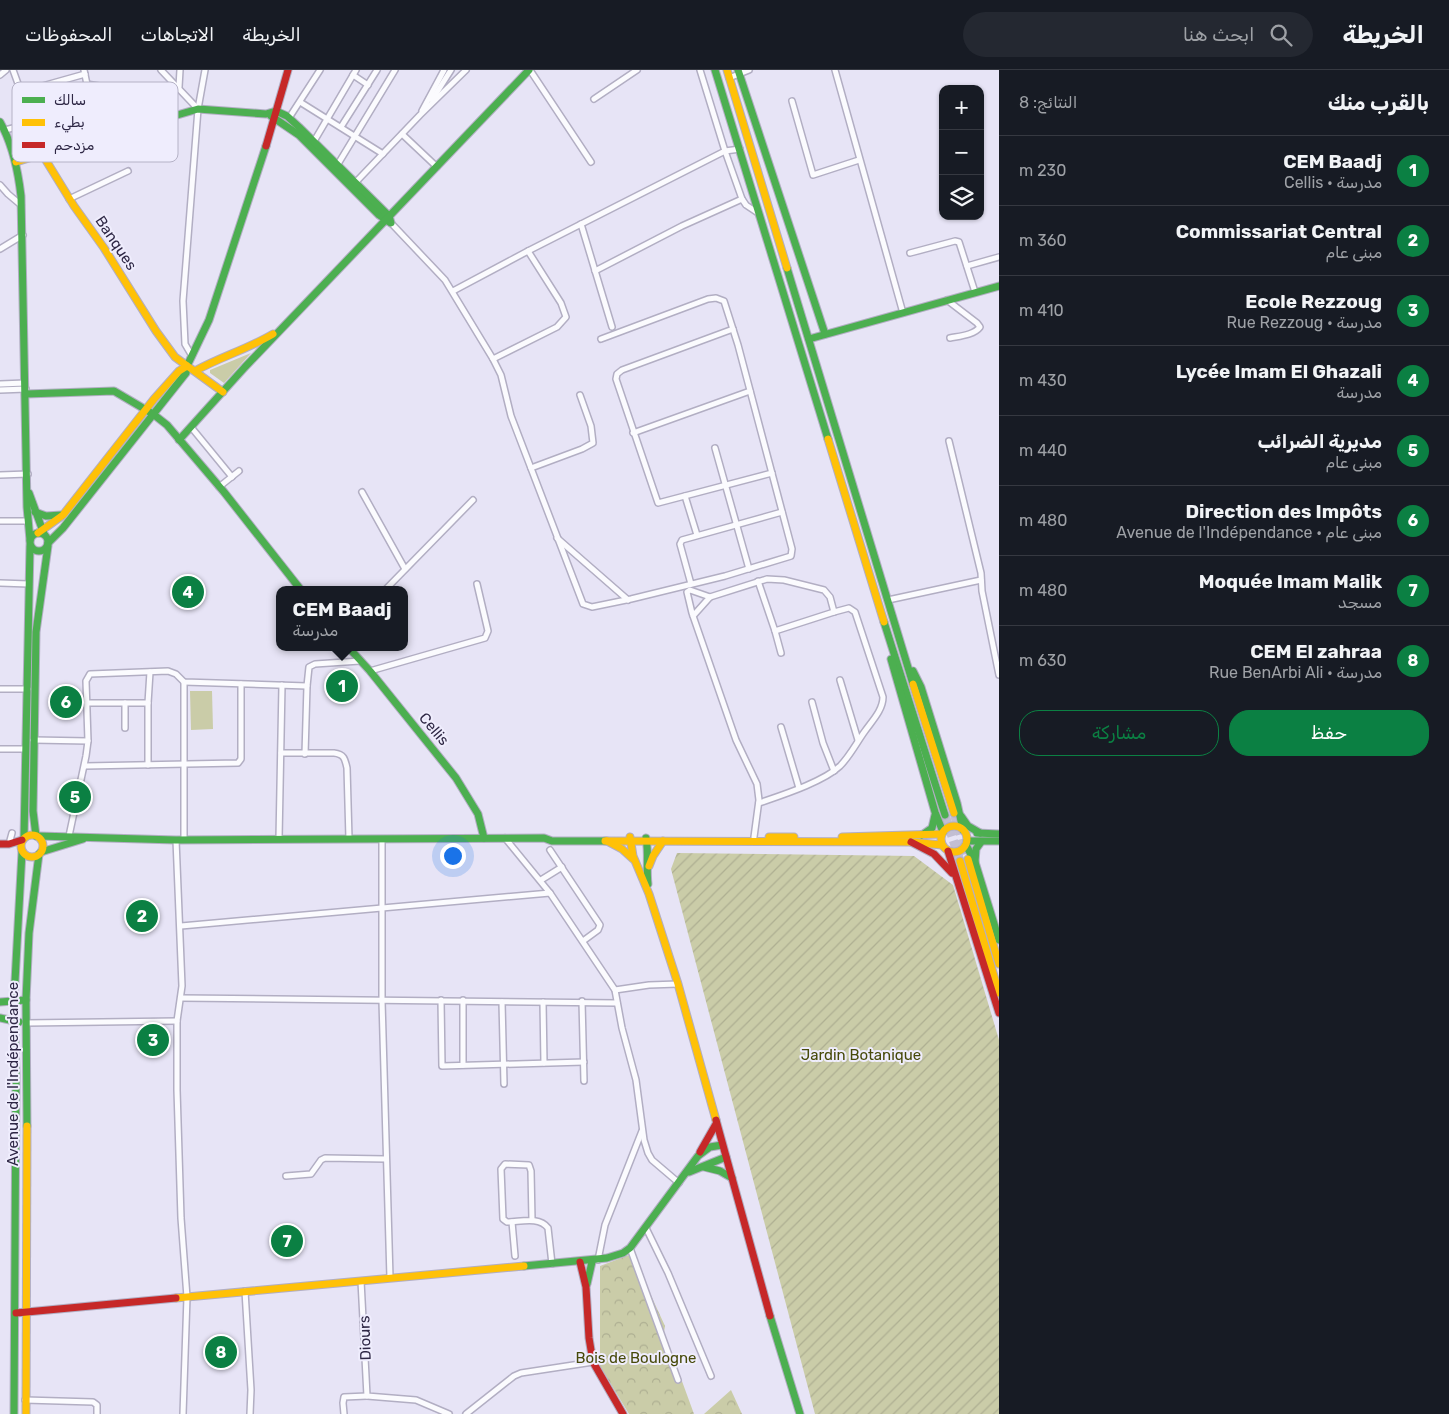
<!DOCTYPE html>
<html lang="ar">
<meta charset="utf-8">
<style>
:root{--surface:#171b24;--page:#242831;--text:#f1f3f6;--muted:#9ea1a6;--line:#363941;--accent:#0b8043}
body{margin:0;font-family:Rubik,"Noto Sans Arabic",sans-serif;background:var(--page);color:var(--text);direction:rtl}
.controls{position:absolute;right:15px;top:15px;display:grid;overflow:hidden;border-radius:10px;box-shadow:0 1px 4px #0004}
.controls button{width:45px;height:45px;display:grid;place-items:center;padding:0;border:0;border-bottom:1px solid var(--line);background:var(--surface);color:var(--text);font:25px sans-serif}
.you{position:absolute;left:452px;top:785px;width:18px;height:18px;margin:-12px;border:4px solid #fff;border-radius:50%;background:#1a73e8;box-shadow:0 0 0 8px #1a73e833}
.badge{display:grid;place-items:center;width:32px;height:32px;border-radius:50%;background:var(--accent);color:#fff;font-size:16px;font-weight:700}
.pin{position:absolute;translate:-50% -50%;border:2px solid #fff;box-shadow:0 1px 5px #0006}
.popup{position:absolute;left:276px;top:516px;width:132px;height:65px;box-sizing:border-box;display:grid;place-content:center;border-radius:10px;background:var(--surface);filter:drop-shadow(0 1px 4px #0005);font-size:16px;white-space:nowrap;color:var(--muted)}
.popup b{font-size:19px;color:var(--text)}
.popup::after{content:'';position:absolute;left:50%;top:100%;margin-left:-10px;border:10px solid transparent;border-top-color:var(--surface)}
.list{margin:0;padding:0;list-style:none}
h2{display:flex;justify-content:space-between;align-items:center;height:65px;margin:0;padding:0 20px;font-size:21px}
h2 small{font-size:16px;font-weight:400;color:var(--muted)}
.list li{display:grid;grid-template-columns:32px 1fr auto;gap:15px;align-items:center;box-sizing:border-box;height:70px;padding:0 20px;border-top:1px solid var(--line)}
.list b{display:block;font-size:19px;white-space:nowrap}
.list p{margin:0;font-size:16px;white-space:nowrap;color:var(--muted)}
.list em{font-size:16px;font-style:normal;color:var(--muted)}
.actions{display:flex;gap:10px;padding:15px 20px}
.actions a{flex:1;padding:11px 0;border:1px solid var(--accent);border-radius:20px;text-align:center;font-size:18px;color:var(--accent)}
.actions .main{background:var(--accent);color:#fff}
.icon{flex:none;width:28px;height:28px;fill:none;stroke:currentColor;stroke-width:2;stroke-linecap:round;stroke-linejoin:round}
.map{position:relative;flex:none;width:999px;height:1344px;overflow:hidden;direction:ltr}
header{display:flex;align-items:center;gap:30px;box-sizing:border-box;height:70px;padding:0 25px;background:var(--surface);border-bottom:1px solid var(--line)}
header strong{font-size:24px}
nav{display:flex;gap:28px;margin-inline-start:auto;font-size:18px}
.search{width:350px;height:45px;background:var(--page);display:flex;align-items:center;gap:12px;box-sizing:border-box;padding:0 18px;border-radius:28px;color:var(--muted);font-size:19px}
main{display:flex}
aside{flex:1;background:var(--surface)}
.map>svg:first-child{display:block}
</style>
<header>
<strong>الخريطة</strong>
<div class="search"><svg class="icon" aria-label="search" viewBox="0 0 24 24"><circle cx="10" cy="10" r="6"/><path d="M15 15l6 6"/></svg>ابحث هنا</div>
<nav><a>الخريطة</a><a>الاتجاهات</a><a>المحفوظات</a></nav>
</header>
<main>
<aside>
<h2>بالقرب منك<small>النتائج: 8</small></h2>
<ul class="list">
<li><span class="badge">1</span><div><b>CEM Baadj</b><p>مدرسة · Cellis</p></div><em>230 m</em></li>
<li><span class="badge">2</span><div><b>Commissariat Central</b><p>مبنى عام</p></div><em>360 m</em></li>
<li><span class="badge">3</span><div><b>Ecole Rezzoug</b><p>مدرسة · Rue Rezzoug</p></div><em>410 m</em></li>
<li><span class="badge">4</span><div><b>Lycée Imam El Ghazali</b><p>مدرسة</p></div><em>430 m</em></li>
<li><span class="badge">5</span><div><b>مديرية الضرائب</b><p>مبنى عام</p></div><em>440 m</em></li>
<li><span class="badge">6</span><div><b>Direction des Impôts</b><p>مبنى عام · Avenue de l'Indépendance</p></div><em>480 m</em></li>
<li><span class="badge">7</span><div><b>Moquée Imam Malik</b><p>مسجد</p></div><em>480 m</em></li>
<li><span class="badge">8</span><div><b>CEM El zahraa</b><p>مدرسة · Rue BenArbi Ali</p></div><em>630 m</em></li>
</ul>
<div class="actions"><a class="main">حفظ</a><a>مشاركة</a></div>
</aside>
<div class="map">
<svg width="999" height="1344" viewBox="0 0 999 1344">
<defs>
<pattern id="forest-crowns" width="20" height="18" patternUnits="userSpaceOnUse" patternTransform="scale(1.25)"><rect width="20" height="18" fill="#cacca8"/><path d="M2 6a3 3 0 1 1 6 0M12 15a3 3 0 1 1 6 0" fill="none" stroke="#aeaf92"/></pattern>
<pattern id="garden-furrows" width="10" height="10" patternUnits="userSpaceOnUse" patternTransform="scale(1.25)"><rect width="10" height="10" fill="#cacca8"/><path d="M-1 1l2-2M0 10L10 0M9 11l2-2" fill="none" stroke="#aeaf92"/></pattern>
</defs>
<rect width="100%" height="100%" fill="#e7e4f6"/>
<!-- green -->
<g fill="#cacca8">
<path d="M251 283 224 313 210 303V300Z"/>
<path d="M212 621 213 659 191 660 190 621Z"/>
</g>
<!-- forest -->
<g fill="url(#forest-crowns)">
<path d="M632 1184 665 1256 664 1262 694 1344H629L600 1296V1196Z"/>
<path d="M731 1320 742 1344H704Z"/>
</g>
<!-- garden -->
<path fill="url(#garden-furrows)" d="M677 783 914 786 953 815 999 970V1344H815L671 799Z"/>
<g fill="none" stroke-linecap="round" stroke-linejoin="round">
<!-- highway-tunnel -->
<g stroke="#c2bed3" stroke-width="9" stroke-dasharray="9 4.5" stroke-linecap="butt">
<path d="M954 743 966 784"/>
<path d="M945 745 960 791"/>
</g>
<!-- street casing -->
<g stroke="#b2aec3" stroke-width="8">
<g id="street">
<path d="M13 0 21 22 28 53"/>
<path d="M161 0 198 39"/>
<path d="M530 0 591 92"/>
<path d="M700 0 725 81 742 129 746 135 758 143"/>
<path d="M835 0 903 243"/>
<path d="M0 5 6 0"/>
<path d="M353 5 368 15"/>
<path d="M729 8 749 0"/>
<path d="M86 14 113 18 137 25"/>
<path d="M21 22 85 4"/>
<path d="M594 29 637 0"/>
<path d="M432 30 451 0"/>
<path d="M792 31 813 105 859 90"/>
<path d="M300 32 383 84"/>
<path d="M422 41 444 0"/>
<path d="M56 46 79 73"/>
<path d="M289 48 320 0"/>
<path d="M341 57 377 0"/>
<path d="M5 60 92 38 84 0"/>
<path d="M122 61 98 38 137 25 179 17 180 0"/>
<path d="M402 64 437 97"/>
<path d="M313 73 356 0"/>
<path d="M338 94 395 0"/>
<path d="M0 115 8 124 21 135"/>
<path d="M353 115 420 45 466 0"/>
<path d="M69 129 128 101"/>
<path d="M391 153 445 210 493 289 501 305 511 346 583 534 592 537 631 529 725 506 791 486 792 479 738 275 724 231 716 228 708 229 601 269"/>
<path d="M581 154 612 257"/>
<path d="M0 179 23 165"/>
<path d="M910 183 955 171 959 172 975 222"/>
<path d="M967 196 999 187"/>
<path d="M595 201 682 156 742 129"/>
<path d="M453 221 528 181 725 81 740 79"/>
<path d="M947 230 977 253 980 257C974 265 960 266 950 268"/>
<path d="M733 259 622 300 617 304 616 309 658 433 772 403"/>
<path d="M192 286 185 274 183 231 198 39 205 0"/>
<path d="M493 289 557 257 566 247 561 233 528 181"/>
<path d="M0 314 25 313"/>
<path d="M0 320 26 319"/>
<path d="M191 357 232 407"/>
<path d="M633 363 750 321"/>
<path d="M949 371 981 503 982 521 999 605"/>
<path d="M715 378 749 499"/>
<path d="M531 398 582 379 593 373 591 356 580 325"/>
<path d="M0 405 28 404"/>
<path d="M219 417 239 401"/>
<path d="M362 422 405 499"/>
<path d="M685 426 697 465"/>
<path d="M0 451H28"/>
<path d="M557 468 628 530"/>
<path d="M758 511 775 561 834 542"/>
<path d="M0 513 29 514"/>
<path d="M691 514 680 474 682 470 782 442"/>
<path d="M385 520 473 430"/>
<path d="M710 527 767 509 784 510 824 520 830 527 834 542 849 538 855 542 883 627C883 640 872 651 865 661 857 672 850 686 840 696 823 712 782 725 759 733"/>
<path d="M888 530 981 510"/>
<path d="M693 546 710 527 690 520 687 522 692 543 736 670 757 714 759 730 754 767"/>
<path d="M775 561 781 583"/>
<path d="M370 601 485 568 488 561 477 514"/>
<path d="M840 610 858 670"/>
<path d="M184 612V770"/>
<path d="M0 619H28"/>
<path d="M812 632 823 673 834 701"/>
<path d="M87 633H148"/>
<path d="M781 657 799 718"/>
<path d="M125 658V633"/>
<path d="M33 670 88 671"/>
<path d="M0 679H26"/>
<path d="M281 683H334C344 684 345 689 347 698L349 769"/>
<path d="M305 684 307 616 309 597 315 594 360 591"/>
<path d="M148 695V633L150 602"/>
<path d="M85 696 238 693 241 689V614"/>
<path d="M69 766 86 686 88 671 86 611 90 604 168 601 176 604 184 612 307 616"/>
<path d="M505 768 550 823 615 920 622 958 636 1010 644 1070 648 1083 652 1090 679 1113"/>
<path d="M279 769 282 615"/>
<path d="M382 769V931L390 1208"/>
<path d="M176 770 182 916 177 951V1020L181 1148 187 1227 183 1344"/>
<path d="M9 774 12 763"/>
<path d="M550 780 600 855 598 860 583 871"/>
<path d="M541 810 562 797"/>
<path d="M181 856 550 823"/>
<path d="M615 920 649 915 678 914"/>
<path d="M181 928 617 933"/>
<path d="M441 930 442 996 584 992"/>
<path d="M463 930V995"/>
<path d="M582 931 584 1011"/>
<path d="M502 932 504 1014"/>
<path d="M543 932 544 993"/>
<path d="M26 953 177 951"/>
<path d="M286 1106 311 1104 321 1090 325 1088 386 1089"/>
<path d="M532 1150 531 1101 529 1095 505 1094 501 1099 503 1149 507 1152C520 1152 539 1146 548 1158L552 1194"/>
<path d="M512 1152 515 1186"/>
<path d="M646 1158 668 1203 711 1306"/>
<path d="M630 1178 678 1310"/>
<path d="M598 1190 605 1155 642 1061"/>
<path d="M361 1211 367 1326 416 1330 449 1344"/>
<path d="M245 1221 251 1320 250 1344"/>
<path d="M25 1330 93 1332 97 1335V1344"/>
<path d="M344 1344 343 1333 344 1327 367 1326"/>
<path d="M466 1344 514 1306 521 1303 593 1292"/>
</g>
</g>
<!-- fast casing -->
<g stroke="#b2aec3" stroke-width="9">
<g id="fast">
<path d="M715 0 828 369"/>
<path d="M738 0 825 264"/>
<path d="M271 46 299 65 379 145 389 152"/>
<path d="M0 52C13 75 18 100 21 126L27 437 30 470"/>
<path d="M42 84 198 39 266 44 276 41 287 46 299 57 389 146 391 153"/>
<path d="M787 198 913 614"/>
<path d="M809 269 999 216"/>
<path d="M26 324 114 321 153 344 167 355 224 422 301 520"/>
<path d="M179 370 245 297 529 0"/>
<path d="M29 423 44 464"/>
<path d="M35 442 46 446 62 445"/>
<circle cx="39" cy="472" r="9"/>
<path d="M48 473 63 458 186 303 187 296 209 250 266 76"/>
<path d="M884 552 945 745"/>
<path d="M348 577 370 601 456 708 478 744 484 768"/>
<path d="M891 589 935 742 943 762"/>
<path d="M913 601 921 617 957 733 963 760"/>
<path d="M961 746 968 756 980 763"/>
<path d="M977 763 999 764"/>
<path d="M922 765 932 758 935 745"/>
<path d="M36 766 33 741 36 562 48 476"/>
<path d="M38 766 176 770 544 768 552 771H605"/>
<path d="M24 768 30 476"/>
<path d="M646 768C649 783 646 798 648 814"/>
<path d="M967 771H999"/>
<path d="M966 775 975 792 999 870"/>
<path d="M41 782 83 769"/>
<path d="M975 792 976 779 981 772"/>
<path d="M0 932 26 930"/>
<path d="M0 948 19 952"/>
<path d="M27 1056 26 930 29 863 39 784"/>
<path d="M704 1097 720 1101 732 1108"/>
<path d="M689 1102 726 1087"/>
<path d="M524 1196 607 1188 623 1183 630 1178 698 1086 710 1077 722 1075"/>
<path d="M587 1214 592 1192"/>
<path d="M770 1246 800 1344"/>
<path d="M14 1344 16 1005 14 930 22 782"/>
</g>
</g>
<!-- slow casing -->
<g stroke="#b2aec3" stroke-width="9">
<g id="slow">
<path d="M727 0 787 198"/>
<path d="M16 92 42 84 74 136 104 178 156 261 175 287 223 322"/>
<path d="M195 301C220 287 248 279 273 264"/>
<path d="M828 369 884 552"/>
<path d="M38 463 63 445 154 329 179 301 187 296"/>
<path d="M913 614 954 743"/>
<circle cx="954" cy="769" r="13"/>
<circle cx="32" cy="776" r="11"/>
<path d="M630 767 633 786 649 824 678 914 716 1050"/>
<path d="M769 767H794"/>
<path d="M842 767 942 764"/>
<path d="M605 771 911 772 942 775"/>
<path d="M607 771 622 779 633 789"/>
<path d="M968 789 999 894"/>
<path d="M960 791 999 923"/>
<path d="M649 796 653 786 663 771"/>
<path d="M176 1228 524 1196"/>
<path d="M26 1344 27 1056"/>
</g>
</g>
<!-- jam casing -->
<g stroke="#b2aec3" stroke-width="9">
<g id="jam">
<path d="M266 76 288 0"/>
<path d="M911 772 934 784 952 803"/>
<path d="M0 774H9L22 770"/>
<path d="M948 781 999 943"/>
<path d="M716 1050 770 1246"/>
<path d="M700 1082 716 1054"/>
<path d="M580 1192 586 1217 589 1268 593 1292 623 1344"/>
<path d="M16 1243 176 1228"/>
</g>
</g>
<!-- street -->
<use href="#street" stroke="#fbfbfe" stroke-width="5"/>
<!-- fast -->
<use href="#fast" stroke="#4caf50" stroke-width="7"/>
<!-- slow -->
<use href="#slow" stroke="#ffc107" stroke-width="7"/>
<!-- jam -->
<use href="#jam" stroke="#c62828" stroke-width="7"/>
</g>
<g text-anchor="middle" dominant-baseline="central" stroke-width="4" stroke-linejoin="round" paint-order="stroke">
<!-- street labels -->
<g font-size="15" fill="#2e2745" stroke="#efedfd">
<text transform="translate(116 173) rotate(56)">Banques</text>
<text transform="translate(434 659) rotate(50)">Cellis</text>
<text transform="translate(13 1004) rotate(-90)">Avenue de l'Indépendance</text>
<text transform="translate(365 1268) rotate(-92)">Diours</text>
</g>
<!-- park labels -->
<g font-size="15" fill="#474a0a" stroke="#efedfd">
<text x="861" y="985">Jardin Botanique</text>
<text x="636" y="1288">Bois de Boulogne</text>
</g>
</g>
<!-- legend -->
<rect x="12" y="12" width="166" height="80" rx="8" fill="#efedfd" stroke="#b5b2c6" stroke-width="1"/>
<rect x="22" y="27" width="23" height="6" fill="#4caf50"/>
<rect x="22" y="49" width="23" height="7" fill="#ffc107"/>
<rect x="22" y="72" width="23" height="6" fill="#c62828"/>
<g font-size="14" fill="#2e2745">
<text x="54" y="35">سالك</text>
<text x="54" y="57">بطيء</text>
<text x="54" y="80">مزدحم</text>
</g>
</svg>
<div class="controls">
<button>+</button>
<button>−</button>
<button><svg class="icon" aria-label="layers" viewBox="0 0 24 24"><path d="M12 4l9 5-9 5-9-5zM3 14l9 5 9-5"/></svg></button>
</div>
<div class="you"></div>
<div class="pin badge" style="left:342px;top:616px">1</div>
<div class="popup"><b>CEM Baadj</b>مدرسة</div>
<div class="pin badge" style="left:142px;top:846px">2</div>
<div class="pin badge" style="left:153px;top:970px">3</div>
<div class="pin badge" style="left:188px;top:522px">4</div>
<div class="pin badge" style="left:75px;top:727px">5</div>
<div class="pin badge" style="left:66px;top:632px">6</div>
<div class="pin badge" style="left:287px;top:1171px">7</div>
<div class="pin badge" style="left:221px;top:1282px">8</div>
</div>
</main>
